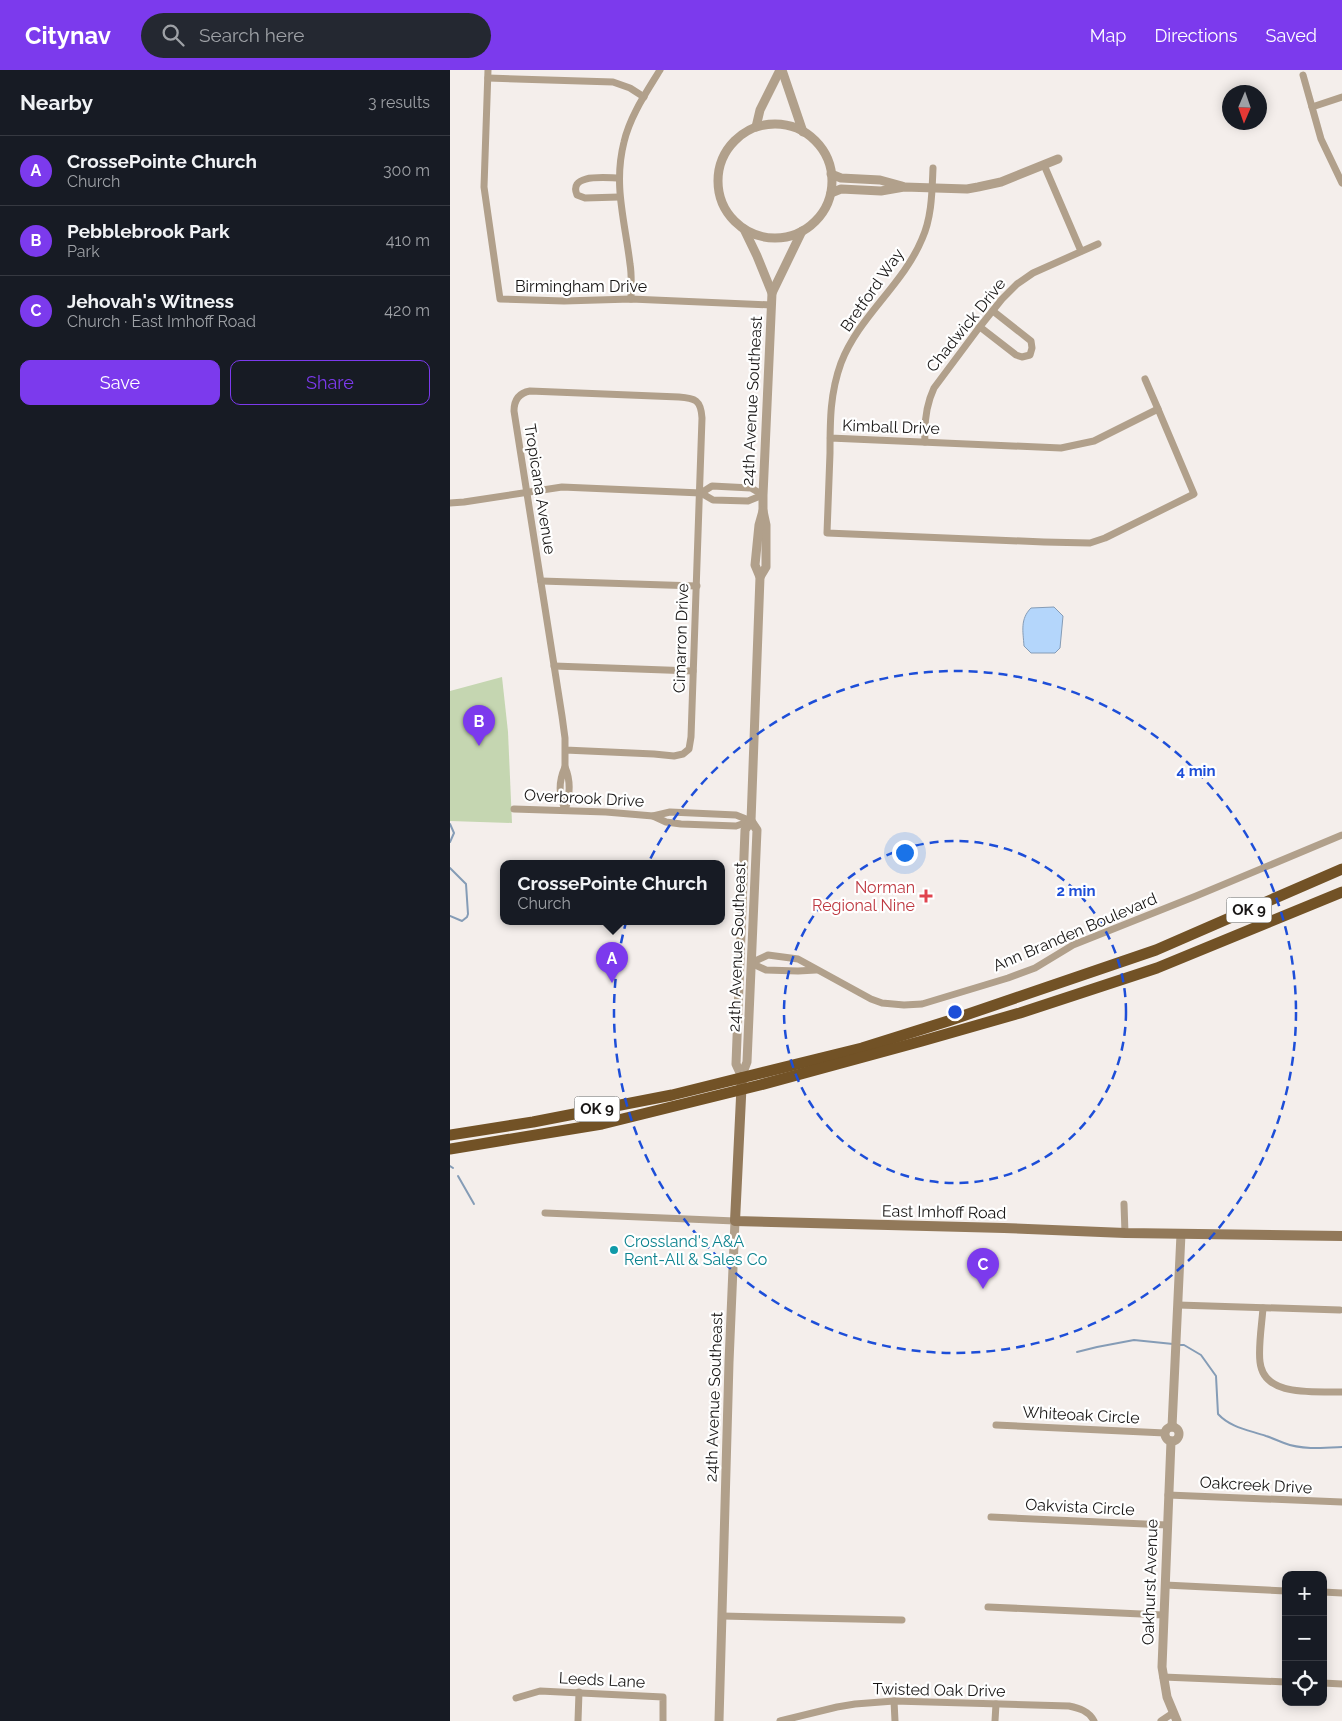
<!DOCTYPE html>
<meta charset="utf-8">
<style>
:root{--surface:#171b24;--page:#242831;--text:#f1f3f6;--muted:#9ea1a6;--line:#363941;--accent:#7c3aed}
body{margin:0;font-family:Raleway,sans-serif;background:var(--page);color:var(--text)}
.controls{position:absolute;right:15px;bottom:15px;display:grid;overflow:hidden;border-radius:10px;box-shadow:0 2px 12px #0003}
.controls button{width:45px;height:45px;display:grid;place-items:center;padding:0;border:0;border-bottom:1px solid var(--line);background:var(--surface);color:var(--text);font:25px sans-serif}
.compass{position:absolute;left:772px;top:15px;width:45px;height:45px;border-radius:50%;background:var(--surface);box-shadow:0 2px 12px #0003;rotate:182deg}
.you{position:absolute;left:454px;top:782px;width:18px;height:18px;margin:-12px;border:4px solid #fff;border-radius:50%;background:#1a73e8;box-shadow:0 0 0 8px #1a73e833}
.badge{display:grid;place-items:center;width:32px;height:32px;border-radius:50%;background:var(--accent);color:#fff;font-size:16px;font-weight:700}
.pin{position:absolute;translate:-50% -41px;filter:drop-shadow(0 1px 2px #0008)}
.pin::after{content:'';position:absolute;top:26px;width:18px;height:15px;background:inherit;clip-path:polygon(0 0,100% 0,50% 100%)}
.popup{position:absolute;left:50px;top:790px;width:225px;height:65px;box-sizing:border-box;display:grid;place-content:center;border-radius:10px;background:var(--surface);filter:drop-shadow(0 1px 4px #0005);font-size:16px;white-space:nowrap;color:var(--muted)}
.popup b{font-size:19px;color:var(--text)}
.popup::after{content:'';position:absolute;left:50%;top:100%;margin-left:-10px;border:10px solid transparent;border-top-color:var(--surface)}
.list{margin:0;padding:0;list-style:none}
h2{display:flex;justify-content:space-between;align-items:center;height:65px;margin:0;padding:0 20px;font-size:21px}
h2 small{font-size:16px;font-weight:400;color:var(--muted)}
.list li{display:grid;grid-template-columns:32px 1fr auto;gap:15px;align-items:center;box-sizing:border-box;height:70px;padding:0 20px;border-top:1px solid var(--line)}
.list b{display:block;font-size:19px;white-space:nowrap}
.list p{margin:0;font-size:16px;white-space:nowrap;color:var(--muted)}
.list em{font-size:16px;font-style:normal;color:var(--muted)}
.actions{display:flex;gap:10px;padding:15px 20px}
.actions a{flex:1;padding:11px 0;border:1px solid var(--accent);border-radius:10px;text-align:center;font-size:18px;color:var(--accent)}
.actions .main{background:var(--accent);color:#fff}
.icon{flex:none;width:28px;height:28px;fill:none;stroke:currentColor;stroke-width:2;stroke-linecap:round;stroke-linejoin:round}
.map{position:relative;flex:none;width:892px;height:1651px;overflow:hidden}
header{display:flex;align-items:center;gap:30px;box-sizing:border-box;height:70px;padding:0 25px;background:var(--accent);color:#fff}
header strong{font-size:24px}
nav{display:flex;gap:28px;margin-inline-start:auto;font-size:18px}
.search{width:350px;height:45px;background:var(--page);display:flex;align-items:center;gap:12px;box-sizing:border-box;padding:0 18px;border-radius:28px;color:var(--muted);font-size:19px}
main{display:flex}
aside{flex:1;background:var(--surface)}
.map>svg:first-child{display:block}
</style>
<header>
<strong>Citynav</strong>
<div class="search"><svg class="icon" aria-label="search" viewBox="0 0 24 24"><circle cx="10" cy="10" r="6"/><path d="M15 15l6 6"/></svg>Search here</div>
<nav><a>Map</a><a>Directions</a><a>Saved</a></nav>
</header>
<main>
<aside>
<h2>Nearby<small>3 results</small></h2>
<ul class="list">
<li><span class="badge">A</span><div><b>CrossePointe Church</b><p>Church</p></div><em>300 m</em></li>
<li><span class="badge">B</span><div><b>Pebblebrook Park</b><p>Park</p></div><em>410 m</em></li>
<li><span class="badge">C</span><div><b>Jehovah's Witness</b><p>Church · East Imhoff Road</p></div><em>420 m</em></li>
</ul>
<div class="actions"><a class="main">Save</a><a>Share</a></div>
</aside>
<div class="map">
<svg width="892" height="1651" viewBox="0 0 892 1651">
<rect width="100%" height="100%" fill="#f4eeeb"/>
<!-- green -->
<path fill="#c5d6b1" d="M52 607 58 662 62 753 0 751V621Z"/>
<!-- water -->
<path fill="#b4d6fb" stroke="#859cb6" d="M604 537 613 546 610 578 605 583H581L574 576C573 561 570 549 581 538Z"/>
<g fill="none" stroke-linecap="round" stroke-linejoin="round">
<!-- stream -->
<g stroke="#859cb6" stroke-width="2">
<path d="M0 754 4 763 0 772"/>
<path d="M0 798 16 814 18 844 17 847 12 851 0 846"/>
<path d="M0 1096 3 1098"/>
<path d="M8 1106 24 1134"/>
<path d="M728 1275H734L751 1285 766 1306 768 1344C781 1358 799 1360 816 1366 823 1368 828 1371 834 1373 852 1380 874 1378 892 1377"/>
<path d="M627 1282 647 1277 684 1270 723 1274"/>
</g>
<!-- minor -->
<g stroke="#b1a08b" stroke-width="7">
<path d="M38 0 34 117 50 229 114 231 181 229 321 235"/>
<path d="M853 5 871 69 892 113"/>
<path d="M38 8 163 12 180 18 194 27"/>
<path d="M862 37 892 27"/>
<path d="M594 95 631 181"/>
<path d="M169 108C156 108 118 103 127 125L135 128 169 127"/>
<path d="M181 229C181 217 182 205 180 194 175 151 163 115 174 72 180 46 196 23 210 0"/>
<path d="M530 257 566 285 572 287 580 285 582 278 581 271 543 241"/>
<path d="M695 309 708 339"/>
<path d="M380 368 611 378 644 371 708 339 744 424 655 468 640 473 594 472 377 463C378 436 379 409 380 383 380 351 380 323 391 293 409 246 453 215 472 169 482 147 482 121 483 98"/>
<path d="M475 372C474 353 476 335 484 318L528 259 552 229 567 214 583 203 648 174"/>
<path d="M251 423 262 416 301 418 313 425"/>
<path d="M0 433 14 432 112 417 251 423 263 430 298 431 313 425"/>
<path d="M91 511 247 516"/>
<path d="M104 596 243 601"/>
<path d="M115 680 204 684 224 686 233 684 239 679 241 667 252 348C251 330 245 328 229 327L80 321C69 323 64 330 64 341L112 646 115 668V697"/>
<path d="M115 697C121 711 120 726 115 740 109 724 108 713 115 697Z"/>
<path d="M64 739 156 742 203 746"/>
<path d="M220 742 286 745 301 751 286 756 231 754 216 752 203 746Z"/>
<path d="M301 893 318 885 348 889 421 929 432 933 454 935 472 934 558 908 585 898 623 875 746 826 892 765"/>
<path d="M301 893 316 900 348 901 366 900"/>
<path d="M674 1134 675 1163"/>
<path d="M95 1143 285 1151"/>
<path d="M728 1235 890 1240"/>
<path d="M813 1238C812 1253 808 1277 810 1292 814 1328 865 1321 892 1322"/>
<path d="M546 1355 715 1363"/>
<path d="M718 1425 892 1432"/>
<path d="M541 1447 717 1455"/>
<path d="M715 1515 836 1521"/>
<path d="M873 1522 892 1523"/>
<path d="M538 1537 713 1545"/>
<path d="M272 1546 452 1550"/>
<path d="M713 1607 836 1612"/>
<path d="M873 1613 892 1614"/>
<path d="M66 1628 90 1621 213 1627V1651"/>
<path d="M444 1631 445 1651"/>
<path d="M128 1651 129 1622"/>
<path d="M330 1651 387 1637 405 1634 444 1631 619 1636C629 1638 639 1641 644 1651"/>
<path d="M545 1651 546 1634"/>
<path d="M711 1651 723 1643"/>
</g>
<!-- tertiary -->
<g stroke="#b1a08b" stroke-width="9">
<path d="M332 0 353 62"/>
<circle cx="325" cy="111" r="57"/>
<path d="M306 57 310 40 330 0"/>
<path d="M381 104 391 108 430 110 452 116"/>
<path d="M381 123 391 119 431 121 454 117 517 119 528 117 551 112 608 89"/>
<path d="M294 159 307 186 322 223 313 425V441L316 455V497L310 507"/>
<path d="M322 223 352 161"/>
<path d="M292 1005 297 992 307 760 301 751"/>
<path d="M292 1007 286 994 295 760 301 751 310 507 305 495 309 455 313 441"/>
<path d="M722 1357 731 1164"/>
<circle cx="722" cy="1364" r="7"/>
<path d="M721 1371 712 1597 717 1627 727 1651"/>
<path d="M269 1651 279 1292 285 1151"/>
</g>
<!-- secondary -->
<path stroke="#92795a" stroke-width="10" d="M292 1007 285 1151 554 1158 675 1163 892 1166"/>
<!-- trunk -->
<g stroke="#725226" stroke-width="11">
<path d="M0 1065 83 1052 222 1025 412 978 498 951 706 880 892 799"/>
<path d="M0 1079 152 1054 310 1015 472 971 570 943 707 898 892 822"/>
</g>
</g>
<!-- distance rings -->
<g fill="none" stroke="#1d4ed8" stroke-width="2.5" stroke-dasharray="9 6">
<circle cx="505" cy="942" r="171"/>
<circle cx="505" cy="942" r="341"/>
</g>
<!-- markers -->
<path fill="#e0444e" stroke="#fff" stroke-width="2" d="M473.5 818.5h5v5h5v5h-5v5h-5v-5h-5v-5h5z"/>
<circle fill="#0f9aa8" stroke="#fff" stroke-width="2" cx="164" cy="1180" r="5"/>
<g text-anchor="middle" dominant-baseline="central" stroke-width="4.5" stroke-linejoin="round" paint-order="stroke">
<!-- shield labels -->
<g fill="#fff" stroke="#5d5c5b" stroke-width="1">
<rect x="776.5" y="827.5" width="45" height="25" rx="4"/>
<rect x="124.5" y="1026.5" width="45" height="25" rx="4"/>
</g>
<g font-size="15" font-weight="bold" fill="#181615">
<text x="799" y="840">OK 9</text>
<text x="147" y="1039">OK 9</text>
</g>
<!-- street labels -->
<g font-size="16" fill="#181615" stroke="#fff">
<text x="131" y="216">Birmingham Drive</text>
<text transform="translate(422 220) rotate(-55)">Bretford Way</text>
<text transform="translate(516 255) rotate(-51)">Chadwick Drive</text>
<text transform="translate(302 331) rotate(-87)">24th Avenue Southeast</text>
<text transform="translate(441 357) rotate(2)">Kimball Drive</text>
<text transform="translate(90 419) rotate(81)">Tropicana Avenue</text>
<text transform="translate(231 568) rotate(-88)">Cimarron Drive</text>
<text transform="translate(134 728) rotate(3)">Overbrook Drive</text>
<text transform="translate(625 862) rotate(-23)">Ann Branden Boulevard</text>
<text transform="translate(287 877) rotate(-88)">24th Avenue Southeast</text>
<text transform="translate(494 1142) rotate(1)">East Imhoff Road</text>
<text transform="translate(264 1327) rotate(-88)">24th Avenue Southeast</text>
<text transform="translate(631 1345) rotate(3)">Whiteoak Circle</text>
<text transform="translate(806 1415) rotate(3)">Oakcreek Drive</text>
<text transform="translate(630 1437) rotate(3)">Oakvista Circle</text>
<text transform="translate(700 1512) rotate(-88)">Oakhurst Avenue</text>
<text transform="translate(152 1610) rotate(3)">Leeds Lane</text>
<text transform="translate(489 1620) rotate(1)">Twisted Oak Drive</text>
</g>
<!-- health labels -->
<g font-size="16" fill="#be3a42" stroke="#fff" text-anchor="end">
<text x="465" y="817">Norman<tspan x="465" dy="18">Regional Nine</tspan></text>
</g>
<!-- culture labels -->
<g font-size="16" fill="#0d838f" stroke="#fff" text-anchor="start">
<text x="174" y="1171">Crossland's A&amp;A<tspan x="174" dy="18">Rent-All &amp; Sales Co</tspan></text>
</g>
</g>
<circle cx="505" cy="942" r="8" fill="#1d4ed8" stroke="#fff" stroke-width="2.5"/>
<g font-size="15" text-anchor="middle" font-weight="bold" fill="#1d4ed8" stroke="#fff" stroke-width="4.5" stroke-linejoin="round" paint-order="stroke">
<text x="746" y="706">4 min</text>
<text x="626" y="826">2 min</text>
</g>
</svg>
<div class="controls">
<button>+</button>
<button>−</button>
<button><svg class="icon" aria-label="locate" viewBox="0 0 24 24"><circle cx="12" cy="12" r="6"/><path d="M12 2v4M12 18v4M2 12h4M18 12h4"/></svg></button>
</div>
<svg class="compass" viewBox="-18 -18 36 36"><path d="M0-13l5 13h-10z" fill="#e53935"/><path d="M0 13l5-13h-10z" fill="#9ea1a6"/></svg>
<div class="you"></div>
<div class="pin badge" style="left:162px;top:913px">A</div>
<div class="popup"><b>CrossePointe Church</b>Church</div>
<div class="pin badge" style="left:29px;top:676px">B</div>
<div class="pin badge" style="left:533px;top:1219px">C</div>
</div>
</main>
